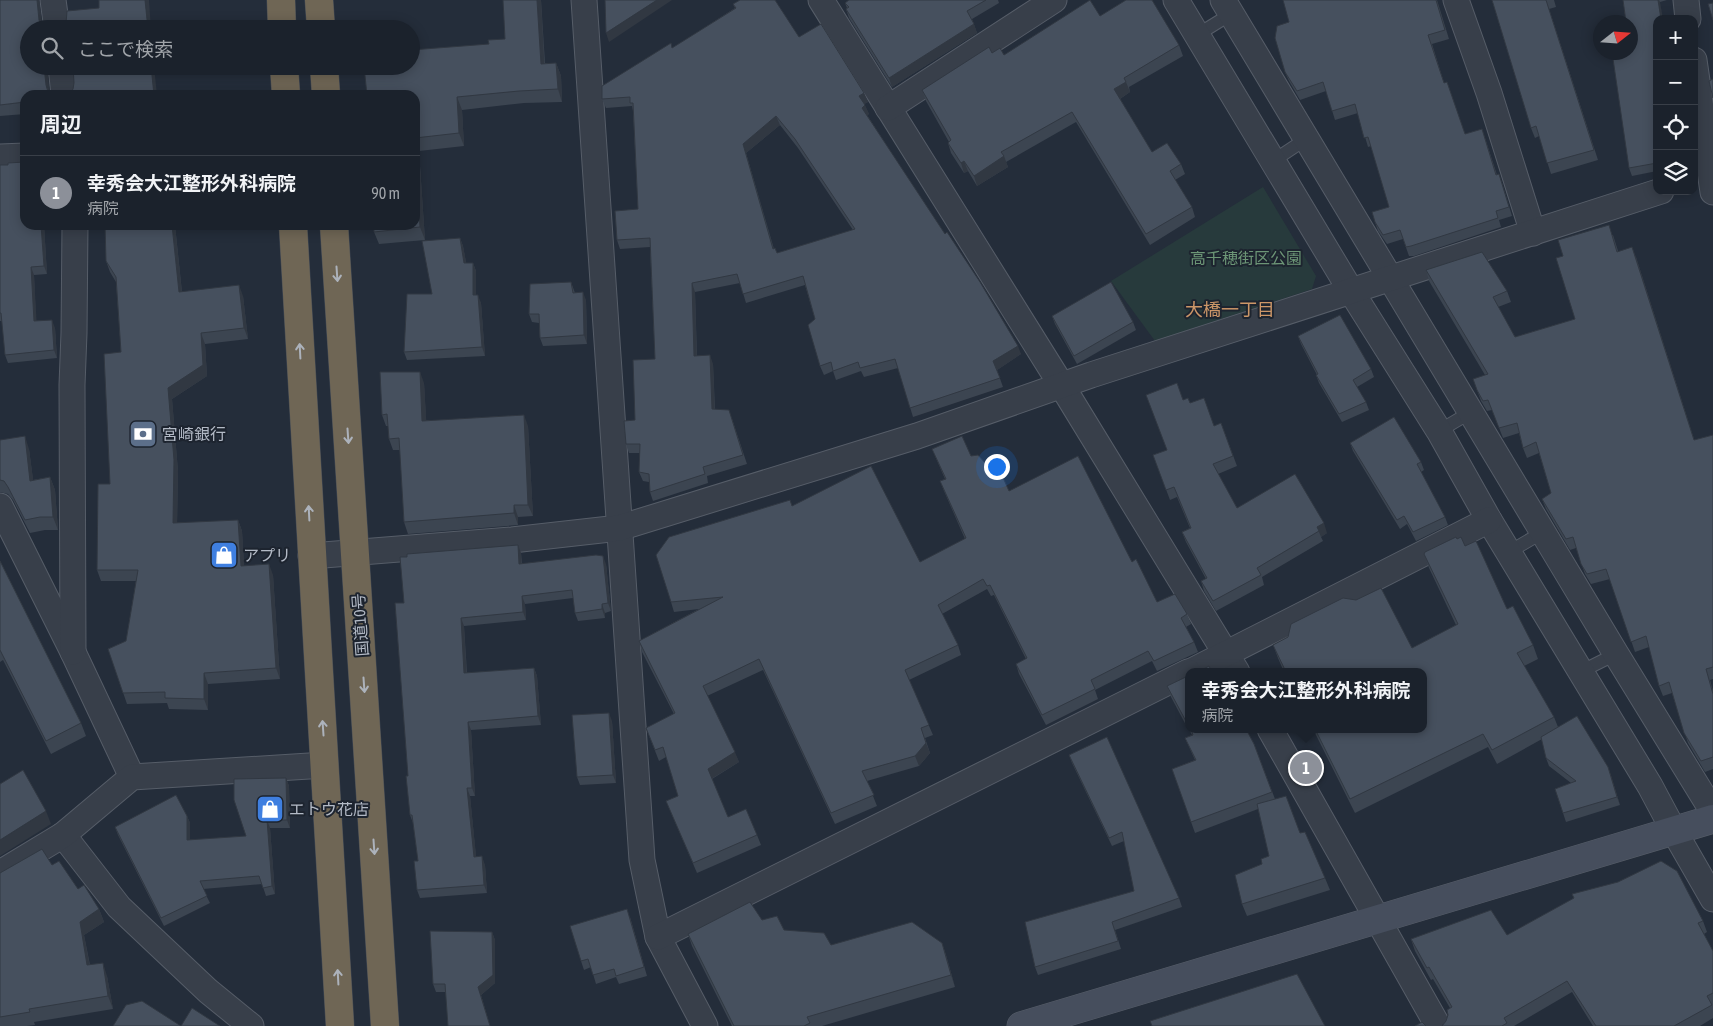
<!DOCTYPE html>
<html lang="ja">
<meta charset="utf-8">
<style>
:root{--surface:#1b222c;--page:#242a34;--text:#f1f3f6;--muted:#a0a4a9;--line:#393f48;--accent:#8c9099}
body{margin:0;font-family:"Asap Condensed","Noto Sans JP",sans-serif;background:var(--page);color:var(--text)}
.controls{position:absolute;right:15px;top:15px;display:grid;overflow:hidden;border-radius:10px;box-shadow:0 2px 12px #0003}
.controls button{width:45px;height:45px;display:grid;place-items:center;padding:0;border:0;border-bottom:1px solid var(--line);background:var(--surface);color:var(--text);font:25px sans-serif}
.compass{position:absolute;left:1593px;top:15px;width:45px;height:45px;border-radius:50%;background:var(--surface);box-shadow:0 2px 12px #0003;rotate:73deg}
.you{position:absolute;left:996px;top:466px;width:18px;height:18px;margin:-12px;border:4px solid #fff;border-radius:50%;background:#1a73e8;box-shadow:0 0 0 8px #1a73e833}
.badge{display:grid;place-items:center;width:32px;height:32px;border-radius:50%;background:var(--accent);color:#fff;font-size:16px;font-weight:700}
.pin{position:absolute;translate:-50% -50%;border:2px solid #fff;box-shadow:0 1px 5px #0006}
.popup{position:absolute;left:1185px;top:668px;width:242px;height:65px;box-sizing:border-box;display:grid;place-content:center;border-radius:10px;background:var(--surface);filter:drop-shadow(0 1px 4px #0005);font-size:16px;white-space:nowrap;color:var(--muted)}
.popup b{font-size:19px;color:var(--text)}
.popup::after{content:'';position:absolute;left:50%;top:100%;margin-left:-10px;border:10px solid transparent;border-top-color:var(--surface)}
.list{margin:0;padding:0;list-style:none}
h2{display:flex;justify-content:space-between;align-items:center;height:65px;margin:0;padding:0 20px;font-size:21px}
h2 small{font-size:16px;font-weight:400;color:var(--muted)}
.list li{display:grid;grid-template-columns:32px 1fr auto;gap:15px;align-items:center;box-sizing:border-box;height:75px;padding:0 20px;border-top:1px solid var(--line)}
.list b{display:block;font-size:19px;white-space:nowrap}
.list p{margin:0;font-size:16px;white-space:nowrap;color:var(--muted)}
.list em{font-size:16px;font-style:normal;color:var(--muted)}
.icon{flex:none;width:28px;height:28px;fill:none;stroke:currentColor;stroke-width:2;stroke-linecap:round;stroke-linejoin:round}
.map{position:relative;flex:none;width:1713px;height:1026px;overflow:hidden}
.search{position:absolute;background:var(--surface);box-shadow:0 2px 12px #0003;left:20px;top:20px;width:400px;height:55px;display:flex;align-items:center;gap:12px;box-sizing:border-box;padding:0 18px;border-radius:28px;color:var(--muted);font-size:19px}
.panel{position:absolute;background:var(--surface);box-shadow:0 2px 12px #0003;left:20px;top:90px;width:400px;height:140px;border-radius:15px}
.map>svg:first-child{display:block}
</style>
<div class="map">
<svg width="1713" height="1026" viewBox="0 0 1713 1026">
<rect width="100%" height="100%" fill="#242d3a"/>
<!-- green -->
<path fill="#273a3c" d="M1263 187 1316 276 1312 289 1155 341 1111 281Z"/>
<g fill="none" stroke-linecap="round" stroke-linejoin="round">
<!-- lane casing -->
<g stroke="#565d68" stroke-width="14">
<g id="lane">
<path d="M1197 35 1231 14"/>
<path d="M1273 161 1306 139"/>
<path d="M1439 431 1471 412"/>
<path d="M1509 552 1543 532"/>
<path d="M1580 672 1616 654"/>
</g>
</g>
<!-- street casing -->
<g stroke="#565d68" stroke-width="27">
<g id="street">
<path d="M53 0 57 29"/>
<path d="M584 0 642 860 658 937 705 1026"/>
<path d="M821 0 1062 386 1237 672"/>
<path d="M1176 0 1351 291 1439 431 1489 520 1650 786 1674 831 1713 899"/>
<path d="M1223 0 1616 654 1713 812"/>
<path d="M1456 0 1489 93 1533 233"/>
<path d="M1686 0 1688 19"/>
<path d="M1694 60 1713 192"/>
<path d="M61 66 64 95"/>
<path d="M888 108 1054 0"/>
<path d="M0 157 25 156"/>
<path d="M0 506 73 652 132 777"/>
<path d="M311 556 512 540 619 528 917 436 1091 375 1661 191"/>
<path d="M73 652 72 385 74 333 75 225"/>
<path d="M1190 672 1489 520"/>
<path d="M1270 729 1438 1026"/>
<path d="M63 835 119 907 208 991 251 1026"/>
<path d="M0 873 63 835 132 777 325 765"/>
<path d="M658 937 1188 672"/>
</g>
</g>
<!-- secondary casing -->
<g stroke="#565d68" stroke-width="29">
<path id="secondary" d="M1021 1026 1713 819"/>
</g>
<!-- highway casing -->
<g stroke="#434a55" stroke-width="29">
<g id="highway">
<path d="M281 0 282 29"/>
<path d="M319 0 321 29"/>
<path d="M284 66 286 95"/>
<path d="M324 66 326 95"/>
<path d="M293 225C307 492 325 759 340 1026"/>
<path d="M334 225 385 1026"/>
</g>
</g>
<!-- lane -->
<use href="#lane" stroke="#383f4a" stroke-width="12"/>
<!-- street -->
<use href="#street" stroke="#383f4a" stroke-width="25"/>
<!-- secondary -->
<use href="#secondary" stroke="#464e5d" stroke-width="28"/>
<!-- highway -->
<use href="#highway" stroke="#6f6655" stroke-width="28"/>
</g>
<!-- wall -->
<g fill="#3c4551" fill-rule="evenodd">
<path d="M0 0H39L42 27 29 66H47L49 93 25 95V114L0 116Z"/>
<path d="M503 0H541L545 63H556L561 76 562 102 524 103 462 110 464 146 419 151 425 240 379 244 374 232 415 95 489 44 505 39Z"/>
<path d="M849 0H998L999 3 972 19 977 33 892 87 849 18 846 9 847 8 845 3Z"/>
<path d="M1437 0 1449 39 1432 44 1444 83 1465 134 1482 129 1497 175 1502 183 1512 216 1499 220 1501 227 1414 256H1409L1403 239 1387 244 1378 231 1375 222 1389 207 1371 146 1368 147 1358 113 1335 120 1326 91 1300 100 1289 81 1285 72 1289 22Z"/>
<path d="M1492 0H1554L1556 7 1549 9 1598 160 1551 174 1539 136 1535 138 1531 128Z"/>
<path d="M1623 0H1667L1660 2 1657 19V171L1632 176 1629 168 1630 52Z"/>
<path d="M733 4 799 37 864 93 868 102 864 104 869 114 867 115 1021 354 997 370 1003 387 913 417 898 368 864 377 861 371 836 380 833 371 824 375 820 366 815 319 805 285 746 303 740 283 695 292 697 356 713 364 715 409 732 419 747 464 707 476 708 483 653 501 650 492 649 482 643 481 639 472 640 453H629L626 444 635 420 655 359 650 247 620 249 617 240 638 209 633 111 632 106 606 108 602 99 673 48 735 8ZM780 125 798 148 853 230 777 253 774 249 746 153Z"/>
<path d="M1100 16 1179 45 1183 56 1129 87 1130 92 1120 99 1152 152 1181 164 1185 174 1175 180 1192 207 1195 217 1150 245 1076 122 1006 162 1008 167 977 186 968 171 964 173 951 153 948 143 949 142 926 101 922 90 992 53 1004 55Z"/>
<path d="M0 165 25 225H44L47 274 34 275 36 321 55 328 57 358 8 363 5 355 2 321H0Z"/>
<path d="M175 225 182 292 243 296 248 339 205 344 207 376 172 399 178 471 177 523 238 520 242 531 244 566 273 575 280 679 208 684V710L169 709 167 703 127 704 108 649 126 641 136 581H101L97 570 110 484 121 352 116 282 110 272 106 261Z"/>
<path d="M1613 235 1618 251 1636 257 1694 440 1713 435V679L1710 680 1713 691V769L1705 772 1688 743 1672 693 1663 696 1659 686 1649 647 1635 652 1610 579 1591 584 1585 574 1576 548 1570 550 1546 509 1542 499 1551 493 1539 453 1527 458 1523 448 1519 433 1503 438 1492 410 1487 411 1481 401 1477 390 1485 375 1429 281 1426 270 1507 291 1511 302 1498 307 1515 337 1575 319 1563 256Z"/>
<path d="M460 238 463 246 466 263H473L476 271V295L481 303 485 356 407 360 404 352Z"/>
<path d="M571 282 575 293 586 300 587 344 543 346 540 338 539 323 532 322 529 314Z"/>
<path d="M1052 316 1133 322 1136 330 1077 364 1055 324Z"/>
<path d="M1298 336 1371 369 1374 377 1357 387 1366 402 1369 410 1342 422 1319 383 1316 375H1317L1301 344Z"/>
<path d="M424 383 426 420 528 426 533 516 518 517V525L408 534 404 522 400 450H393L389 439 388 426H386L382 415Z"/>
<path d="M1183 400 1190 403 1214 426 1221 423 1237 466 1218 474 1237 508 1327 533 1321 537 1323 541 1262 577 1264 585 1216 611 1204 591 1201 581 1206 579 1186 542 1182 532 1190 528 1177 497 1170 500 1153 455 1167 450Z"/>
<path d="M0 440 29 449 33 480 50 477 55 490 58 530H45L30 533 13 500 8 494 0 492Z"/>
<path d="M1350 443 1421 462 1424 470 1421 472 1445 517 1448 525 1416 541 1407 524 1400 529 1353 451Z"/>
<path d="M932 449 971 456 1009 491 1132 562 1157 602 1187 614 1191 624 1186 627 1194 642 1198 652 1157 671 1152 661 1095 690 1098 699 1046 725 1019 674 1016 664 1026 659 994 595 991 596 987 589 942 614 958 645 961 655 909 680 933 735 925 738 930 753 919 766 867 781 877 806 835 824 763 670 707 696 739 762 712 779 728 817 757 835 761 845 697 873 666 801 678 796 666 757 659 761 646 728 674 714 642 652 639 641 699 609 674 612 671 602 793 506 920 562 965 539 944 491 940 481 945 479Z"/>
<path d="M1457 539 1465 546 1507 609 1533 645 1538 659 1524 666 1554 717 1558 727 1608 767 1620 805 1566 822 1555 789 1571 783 1549 766 1546 758 1542 739 1497 764 1488 747 1355 813 1313 729H1424V672H1284L1278 658 1273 645 1412 648 1456 625 1429 568 1424 554Z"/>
<path d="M521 553 522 563 606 564 611 611 605 613V618L578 621 575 613 573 598 525 604 526 620 464 626 467 673 534 668 537 676 541 725 471 730 475 796H470L476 857 485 865 487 893 420 898 417 890 418 861 413 823 410 815 404 603Z"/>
<path d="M0 561 81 723 86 736 51 754 3 660 0 662Z"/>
<path d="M1188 676V729L1171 697 1167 686Z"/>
<path d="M612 721 616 783 580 785 577 777Z"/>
<path d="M1189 729H1246L1254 744 1275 799 1300 833 1325 878 1330 890 1247 916 1242 904 1262 864 1269 856 1258 809 1195 833 1172 769 1195 760 1185 738 1192 735Z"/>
<path d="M1069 755 1179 898 1182 907 1115 930 1121 949 1038 975 1035 967 1134 891 1124 841 1112 846 1072 763Z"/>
<path d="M286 778 289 786 290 828H270L275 894 266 896 262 884 203 889 210 903 164 926 118 835 115 827 187 816 190 823V840L246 836Z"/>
<path d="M52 865 99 909 104 922 84 935 90 965 107 976 113 1009 34 1022 35 1025 27 1026H0V873Z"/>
<path d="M1572 894 1703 921 1707 932 1704 934 1713 951V1018L1700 1026H1593L1572 992 1514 1026H1442L1446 1021 1450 1008 1433 979 1431 980 1415 951 1411 939 1507 935 1574 899Z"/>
<path d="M630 917 647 976 619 984 616 977 596 984 591 967 584 970 581 961Z"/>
<path d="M762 920 784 930 831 945 942 943 946 955 955 987 822 1026H732L692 946 688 934Z"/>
<path d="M492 932 495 940V983L481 995 490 1026H448L446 992H436L433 984Z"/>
</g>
<!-- shaded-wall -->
<g fill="#313842">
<path d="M37 0H39L43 29 39 20Z"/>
<path d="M145 0H149L151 29H148Z"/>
<path d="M537 0H541L545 77 541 64Z"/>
<path d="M657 0H672L609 42 606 33Z"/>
<path d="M1658 0H1659L1660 2 1663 19H1661Z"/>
<path d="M974 24 977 33 892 87 889 78Z"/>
<path d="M556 63 561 76 562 102 558 89Z"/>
<path d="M44 66H47L50 95 46 85Z"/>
<path d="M151 66H154L157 95H154Z"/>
<path d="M1126 82 1130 92 1118 100 1114 89Z"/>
<path d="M864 93 868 102 862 105 859 96Z"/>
<path d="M457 97 462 110 464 146 459 133Z"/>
<path d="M865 105 869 114 865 117 862 108Z"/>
<path d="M776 116 780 125 746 153 776 258 743 144Z"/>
<path d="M415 139 419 151 425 240 420 227Z"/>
<path d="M1004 156 1008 167 977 186 974 176Z"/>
<path d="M964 161 968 171 964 173 961 163Z"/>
<path d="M41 225H44L47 274 44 266Z"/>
<path d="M172 225H175L183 303 179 292Z"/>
<path d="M460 238 463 246 468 271 464 263Z"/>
<path d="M1632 247 1636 257 1698 451 1694 440Z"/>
<path d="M473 263 476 271V303L473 295Z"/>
<path d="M31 267 34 275 37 329 34 321Z"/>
<path d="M692 283 695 292 697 365 694 356Z"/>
<path d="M239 285 243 296 248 339 244 328Z"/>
<path d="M583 292 586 300 587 344 584 335Z"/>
<path d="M478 295 481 303 485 356 482 347Z"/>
<path d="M52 320 55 328 57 358 54 350Z"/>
<path d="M201 333 205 344 207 376 172 399 178 471 177 534 173 523 168 388Z"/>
<path d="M1018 346 1021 354 997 370 993 361Z"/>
<path d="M710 355 713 364 715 418 712 409Z"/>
<path d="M420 372 424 383 427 432 422 421Z"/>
<path d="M524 415 528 426 533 516 528 505Z"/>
<path d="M25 436 29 449 35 494 30 481Z"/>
<path d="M50 477 55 490 58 530 53 517Z"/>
<path d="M514 505 518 517V525L514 513Z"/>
<path d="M238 520 242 531 245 577 241 566Z"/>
<path d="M1324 523 1327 533 1321 537 1317 527Z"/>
<path d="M518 545 521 553 522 572 519 564Z"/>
<path d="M603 556 606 564 611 611 608 603Z"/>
<path d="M269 564 273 575 280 679 276 668Z"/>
<path d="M522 596 525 604 526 620 523 612Z"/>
<path d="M602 604 605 613V618L602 609Z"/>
<path d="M461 618 464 626 467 682 464 673Z"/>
<path d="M534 668 537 676 541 725 538 716Z"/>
<path d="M204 673 208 684V710L204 699Z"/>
<path d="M609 713 612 721 616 783 613 775Z"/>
<path d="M468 722 471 730 475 796 472 788Z"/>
<path d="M926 743 930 753 919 766 915 756Z"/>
<path d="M735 752 739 762 711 779 708 769Z"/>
<path d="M1608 767 1611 775 1620 805 1617 797Z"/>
<path d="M286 778 289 786 290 828 287 820Z"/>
<path d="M467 788 470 796 477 865 474 857Z"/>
<path d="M46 811 51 824 0 856V840Z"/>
<path d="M187 816 190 823V848L187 840Z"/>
<path d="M267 820 270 828 275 894 272 886Z"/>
<path d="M482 856 485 865 487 893 484 885Z"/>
<path d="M99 909 104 922 84 935 92 978 87 965 80 922Z"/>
<path d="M492 932 495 940V983L481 995 490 1026 478 987Z"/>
<path d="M942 943 946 955 955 987 951 975Z"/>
<path d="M103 963 107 976 113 1009 108 996Z"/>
</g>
<!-- building -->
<g fill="#46505e" stroke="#313842" fill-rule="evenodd">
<path d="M0 0H37L39 20 41 26 44 29H29V66H44L46 85 48 92 52 95H25V102L0 105Z"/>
<path d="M99 0H145L148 29H62L66 24 67 11 99 8Z"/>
<path d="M503 0H537L541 64 556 63 558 89 519 91 457 97 459 133 415 138V95H367L364 66H411V50L489 44 488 40 505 39Z"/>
<path d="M605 0H657L606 33Z"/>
<path d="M740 0H775L799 37 821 24 864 93 859 96 865 105 862 108 945 234 947 232 980 282 1018 346 993 361 1000 378 910 408 895 359 860 368 858 362 833 371 831 362 820 366 808 325 815 319 803 276 743 294 737 274 692 283 694 356 710 355 712 409 729 410 743 455 703 467 705 474 650 492 649 474 639 472 640 444H626L624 421 635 420 633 360 655 359 650 238 617 240 615 211 638 209 633 103H630V97L602 99V86L671 43 672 48 736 8 733 4ZM776 116 795 139 855 229 777 253 775 248 773 249 743 144Z"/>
<path d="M849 0H986L967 11 974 24 889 78 846 9 849 7 845 3Z"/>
<path d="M1090 0 1100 16 1126 0H1152L1179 45 1124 78 1126 82 1114 89 1152 152 1167 143 1181 164 1170 171 1192 207 1146 234 1072 112 1001 152 1004 156 974 176 964 161 961 163 948 143 951 140 922 90 989 47 992 53 1000 48 1004 55Z"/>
<path d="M1283 0H1436L1445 30 1428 35 1444 83 1447 82 1465 134 1482 129 1496 175 1499 174 1509 207 1496 211 1498 218 1411 246 1406 247 1400 230 1383 235 1375 222 1372 212 1389 207 1368 137 1364 138 1355 104 1332 111 1323 82 1297 91 1285 72 1275 38 1277 26 1289 22Z"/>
<path d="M1492 0H1546L1594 150 1547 163 1536 126 1531 128Z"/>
<path d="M1623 0H1658L1661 19H1657V163L1629 168 1612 52H1630V22H1626Z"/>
<path d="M1713 3V20L1708 4Z"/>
<path d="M73 66H151L154 95H69L73 89 74 83Z"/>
<path d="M1713 79V98L1709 81Z"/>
<path d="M415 143 420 227 374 232V225H415Z"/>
<path d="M25 162V225H41L44 266 31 267 34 321 52 320 54 350 5 355 1 313H0V165H8V163Z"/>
<path d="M105 225H172L179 292 239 285 244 328 201 333 203 365 168 388 174 460 173 523 238 520 241 566 269 564 276 668 204 673V699L165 698V692L123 693 108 649 126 641 138 570H97L98 484H110L104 354 121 352 116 277 106 261Z"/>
<path d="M1609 225 1617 252 1632 247 1694 440 1713 435V667L1706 669 1713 694V757L1701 761 1684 733 1669 682 1659 686 1646 636 1631 642 1606 569 1587 574 1581 564 1573 537 1566 539 1542 499 1551 493 1536 442 1523 448 1517 423 1499 428 1488 400 1483 401 1477 390 1473 379 1488 374 1426 270 1482 252 1507 291 1493 297 1515 337 1575 319 1556 258 1563 256 1558 240Z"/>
<path d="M460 238 464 263H473V295H478L482 347 404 352 407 294H432L422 241Z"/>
<path d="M571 282 573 293 583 292 584 335 540 338 539 314H529L530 284Z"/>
<path d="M1111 282 1133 322 1074 356 1052 316Z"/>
<path d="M1340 315 1371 369 1353 380 1366 402 1339 414 1316 375 1318 374 1298 336Z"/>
<path d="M380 372H420L422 421 524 415 528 505H514V513L404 522 399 438 389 439 387 414 382 415Z"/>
<path d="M1177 383 1183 400 1188 398 1190 403 1204 398 1214 426 1221 423 1233 456 1213 464 1237 508 1295 474 1324 523 1317 527 1319 531 1257 568 1261 575 1213 601 1201 581 1207 578 1182 532 1191 528 1174 487 1166 490 1153 455 1167 450 1146 395Z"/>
<path d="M1394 417 1421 462 1417 464 1445 517 1413 532 1404 516 1397 520 1350 443Z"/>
<path d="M25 436 30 481 50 477 53 517H40L25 520 8 487 4 481 0 480V440Z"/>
<path d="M962 436 971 456 978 455 995 474 1001 473 1009 491 1078 456 1132 562 1136 559 1157 602 1175 594 1187 614 1181 618 1194 642 1154 661 1148 651 1091 680 1095 689 1042 715 1016 664 1027 658 990 585 987 586 983 579 938 605 958 645 905 670 929 725 921 728 926 743 915 756 862 771 874 795 831 813 759 659 703 686 735 752 708 769 728 817 746 809 757 835 693 863 666 801 678 796 663 747 655 750 646 728 675 713 639 641 723 597 671 602 656 555 669 537 790 500 792 506 871 466 920 562 966 538 940 481 946 479 932 449Z"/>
<path d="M1456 537 1457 539 1461 537 1465 546 1476 541 1507 609 1513 606 1533 645 1517 653 1554 717 1492 750 1483 734 1350 799 1315 729H1424V672H1286L1273 645 1288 637 1291 624 1343 598 1356 600 1381 588 1412 648 1458 624 1424 554 1425 552Z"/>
<path d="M518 545 519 564 596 555 603 556 608 603 602 604V609L575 613 572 590 522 596 523 612 461 618 464 673 534 668 538 716 468 722 472 788H467L474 857 482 856 484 885 417 890 414 861H418L412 815H410L406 776H408L395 603H404L400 557H407V554Z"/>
<path d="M0 561 81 723 46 741 0 650Z"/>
<path d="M1209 666 1212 672H1198Z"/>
<path d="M1188 676V725L1167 686Z"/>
<path d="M609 713 613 775 577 777 572 715Z"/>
<path d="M1577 716 1608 767 1617 797 1563 813 1555 789 1576 781 1546 758 1541 737Z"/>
<path d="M1191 729H1246L1254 744 1272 792 1191 822 1172 769 1196 760 1185 738 1193 735Z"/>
<path d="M1107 737 1179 898 1112 922 1118 941 1035 967 1025 922 1134 891 1122 832 1109 838 1069 755Z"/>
<path d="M23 770 46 811 0 840V784Z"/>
<path d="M286 778 287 820H267L272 886 263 888 259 876 200 881 207 896 161 918 115 827 176 795 187 816V840L246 836 234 800V779Z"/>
<path d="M1286 796 1300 833 1305 832 1325 878 1242 904 1235 875 1262 864 1261 859 1269 856 1257 804Z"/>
<path d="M42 849 52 865 59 861 78 889 84 885 99 909 80 922 87 965 103 963 108 996 29 1009 30 1012 0 1017V873Z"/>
<path d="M1661 861 1677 871 1703 921 1698 923 1713 951V993L1707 996 1712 1005 1674 1026H1596L1567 981 1504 1018 1507 1023 1502 1026H1442L1446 1021 1448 1015 1447 1010 1452 1007 1429 967 1427 968 1411 939 1491 910 1507 935 1574 898 1572 894 1618 882Z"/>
<path d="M750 902 762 920 777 916 784 930 824 933 831 945 912 922 942 943 951 975 807 1017 810 1023 804 1026H734L688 934Z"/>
<path d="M627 909 644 967 616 976 614 969 593 975 588 959 581 961 570 926Z"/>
<path d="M430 931 492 932 493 975 478 987 490 1026H448L445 984H433Z"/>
<path d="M1297 974 1325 1026H1152L1150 1021Z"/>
<path d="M142 1001 181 1026 192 1008 220 1026H113L126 1005Z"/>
<path d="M1422 1022 1426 1026H1415Z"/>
</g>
<!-- one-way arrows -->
<defs><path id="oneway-shaft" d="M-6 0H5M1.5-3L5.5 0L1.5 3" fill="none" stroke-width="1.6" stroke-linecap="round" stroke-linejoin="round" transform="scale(1.25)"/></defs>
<g stroke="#acb2bb">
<use href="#oneway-shaft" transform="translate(337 274) rotate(86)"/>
<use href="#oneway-shaft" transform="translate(300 351) rotate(-93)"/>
<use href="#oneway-shaft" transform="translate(348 436) rotate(86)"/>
<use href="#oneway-shaft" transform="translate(309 513) rotate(-93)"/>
<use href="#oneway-shaft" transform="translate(364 685) rotate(86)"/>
<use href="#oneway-shaft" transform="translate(323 728) rotate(-94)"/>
<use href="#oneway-shaft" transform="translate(374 847) rotate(86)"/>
<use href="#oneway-shaft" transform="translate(338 977) rotate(-93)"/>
</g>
<!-- icons -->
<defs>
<g id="bank-square" transform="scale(1.4375)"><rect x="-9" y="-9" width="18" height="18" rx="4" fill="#5c6f8a" stroke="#1d242f"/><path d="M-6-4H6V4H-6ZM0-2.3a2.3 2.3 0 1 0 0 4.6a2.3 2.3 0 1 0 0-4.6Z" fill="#fff"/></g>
<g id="shop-square" transform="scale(1.4375)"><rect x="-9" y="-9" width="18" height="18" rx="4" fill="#3f7fe0" stroke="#1d242f"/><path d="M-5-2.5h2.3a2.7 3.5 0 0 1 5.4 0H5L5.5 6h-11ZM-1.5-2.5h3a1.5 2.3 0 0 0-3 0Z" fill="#fff"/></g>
</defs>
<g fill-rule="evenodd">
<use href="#bank-square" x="143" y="434"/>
<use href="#shop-square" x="224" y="555"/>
<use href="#shop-square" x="270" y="809"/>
</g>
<g text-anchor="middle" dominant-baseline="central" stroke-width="4" stroke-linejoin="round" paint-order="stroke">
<!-- park labels -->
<g font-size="16" fill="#6c9576" stroke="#1d242f">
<text x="1246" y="258">高千穂街区公園</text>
</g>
<!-- poi labels -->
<g font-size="16" fill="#b3bac6" stroke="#1d242f" text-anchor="start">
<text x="162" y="434">宮崎銀行</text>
<text x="243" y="555">アプリ</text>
<text x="289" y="809">エトウ花店</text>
</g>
<!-- street labels -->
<g font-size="16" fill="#b3bac6" stroke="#1d242f">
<text transform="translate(360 625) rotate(-94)">国道10号</text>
</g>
<!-- neighbourhood labels -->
<g font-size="18" fill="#cc9668" stroke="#1d242f">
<text x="1230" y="309">大橋一丁目</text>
</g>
</g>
</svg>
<div class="controls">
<button>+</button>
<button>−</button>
<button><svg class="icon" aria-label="locate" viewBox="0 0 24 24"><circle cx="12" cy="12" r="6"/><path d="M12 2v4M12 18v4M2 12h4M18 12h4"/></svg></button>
<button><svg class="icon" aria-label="layers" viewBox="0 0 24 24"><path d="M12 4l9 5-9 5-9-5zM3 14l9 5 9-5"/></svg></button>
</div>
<svg class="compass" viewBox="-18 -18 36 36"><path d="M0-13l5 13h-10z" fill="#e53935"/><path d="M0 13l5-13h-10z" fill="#a0a4a9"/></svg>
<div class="you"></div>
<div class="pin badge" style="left:1306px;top:768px">1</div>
<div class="popup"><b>幸秀会大江整形外科病院</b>病院</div>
<div class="search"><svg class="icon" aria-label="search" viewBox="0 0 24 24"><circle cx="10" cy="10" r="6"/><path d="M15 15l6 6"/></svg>ここで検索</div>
<section class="panel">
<h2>周辺<small></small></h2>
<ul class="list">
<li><span class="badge">1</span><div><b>幸秀会大江整形外科病院</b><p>病院</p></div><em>90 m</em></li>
</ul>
</section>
</div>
